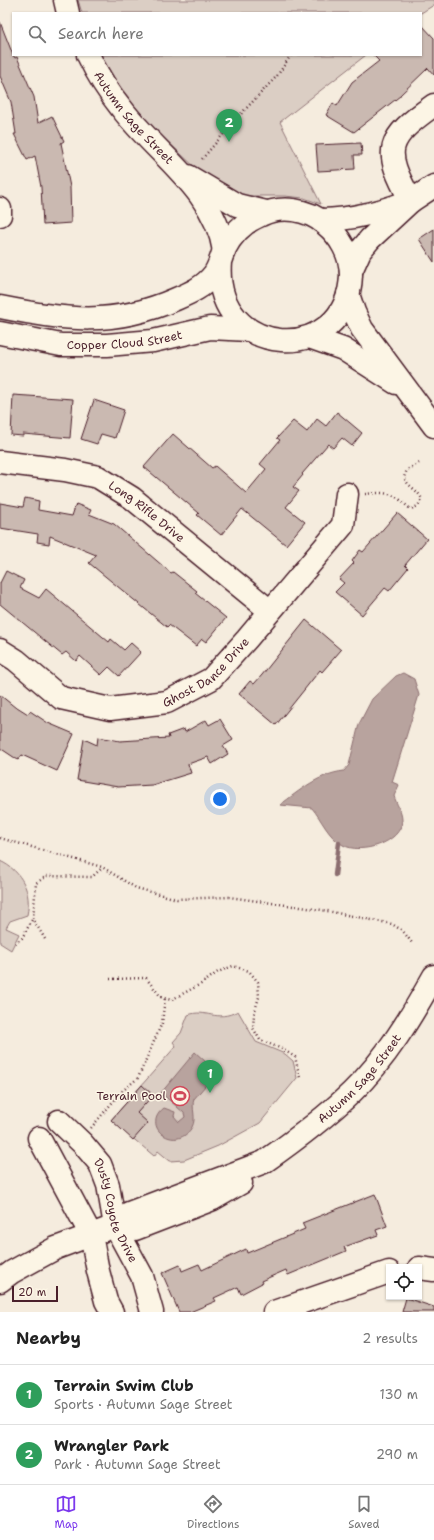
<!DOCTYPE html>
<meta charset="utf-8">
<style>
:root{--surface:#fff;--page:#f6f6f6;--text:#222;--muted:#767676;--line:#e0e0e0;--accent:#7c3aed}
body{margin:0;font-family:"Shantell Sans",sans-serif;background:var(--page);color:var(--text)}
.controls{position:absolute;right:12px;bottom:12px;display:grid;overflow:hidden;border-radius:0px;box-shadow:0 1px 3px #0004}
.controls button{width:36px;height:36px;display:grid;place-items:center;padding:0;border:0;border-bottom:1px solid var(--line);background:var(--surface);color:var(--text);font:20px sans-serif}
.scale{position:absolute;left:12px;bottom:10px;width:46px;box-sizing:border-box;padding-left:4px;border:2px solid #4a1f2b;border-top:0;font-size:11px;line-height:14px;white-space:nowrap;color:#4a1f2b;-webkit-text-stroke:3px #fcf5e5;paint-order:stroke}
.you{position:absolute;left:220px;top:799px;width:14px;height:14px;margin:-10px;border:3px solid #fff;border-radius:50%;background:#1a73e8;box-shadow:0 0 0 6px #1a73e833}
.badge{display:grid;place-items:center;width:26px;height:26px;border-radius:50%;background:var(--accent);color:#fff;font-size:13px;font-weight:700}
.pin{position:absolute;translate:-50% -33px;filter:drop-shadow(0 1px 2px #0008)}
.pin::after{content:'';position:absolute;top:21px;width:14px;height:12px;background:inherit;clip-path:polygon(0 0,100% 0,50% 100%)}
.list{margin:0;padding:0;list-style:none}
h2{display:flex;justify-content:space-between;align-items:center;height:52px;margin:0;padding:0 16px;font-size:17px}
h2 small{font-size:13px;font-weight:400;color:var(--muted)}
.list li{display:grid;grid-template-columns:26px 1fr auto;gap:12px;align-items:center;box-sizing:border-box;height:60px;padding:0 16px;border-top:1px solid var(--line)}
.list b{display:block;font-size:15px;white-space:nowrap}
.list p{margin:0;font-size:13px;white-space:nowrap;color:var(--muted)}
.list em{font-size:13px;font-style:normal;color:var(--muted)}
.icon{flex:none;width:22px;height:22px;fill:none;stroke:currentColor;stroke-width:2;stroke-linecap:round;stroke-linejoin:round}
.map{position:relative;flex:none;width:434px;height:1312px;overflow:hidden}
.search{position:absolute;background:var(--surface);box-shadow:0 1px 3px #0004;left:12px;right:12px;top:12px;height:44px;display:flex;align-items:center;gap:10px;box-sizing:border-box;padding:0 14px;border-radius:0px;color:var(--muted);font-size:15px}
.sheet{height:172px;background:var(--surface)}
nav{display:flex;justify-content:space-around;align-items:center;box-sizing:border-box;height:56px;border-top:1px solid var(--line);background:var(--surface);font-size:11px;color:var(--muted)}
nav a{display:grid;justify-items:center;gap:2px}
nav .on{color:var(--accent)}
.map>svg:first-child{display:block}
</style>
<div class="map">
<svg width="434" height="1312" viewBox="0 0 434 1312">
<rect width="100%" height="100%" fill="#f5ecde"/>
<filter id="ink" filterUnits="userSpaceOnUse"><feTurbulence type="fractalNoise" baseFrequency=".025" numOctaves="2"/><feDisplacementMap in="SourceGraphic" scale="8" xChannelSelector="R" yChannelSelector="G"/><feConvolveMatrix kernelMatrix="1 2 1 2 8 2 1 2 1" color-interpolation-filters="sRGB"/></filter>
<g filter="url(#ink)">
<!-- green -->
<g fill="#dbcec4" stroke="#927678">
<path d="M78 0H434V5L421 13H82Z"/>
<path d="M100 55H366L280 122 321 204 304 198 285 196H241L213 184 150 125 122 90Z"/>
<path d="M0 861C22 871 32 892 27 915L10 921 6 928 19 934 11 950 0 943Z"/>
<path d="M238 1011 256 1042 285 1054 293 1061 297 1078 260 1123 218 1146 184 1160 170 1161 158 1151 154 1156 111 1120 176 1046 173 1042 181 1033 188 1015C206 1008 216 1023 238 1011Z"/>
</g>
<!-- water -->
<g fill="#b8a39e" stroke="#8c6e70">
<path d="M403 673 414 679 419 695 392 782 399 785 394 796C396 803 402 812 402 820 402 843 360 855 343 845 328 837 322 820 312 808L280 805C300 790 319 774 344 771L349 765 359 724 372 699 396 676Z"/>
<path d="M195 1052 217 1072 194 1099C191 1108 197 1118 192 1127 177 1154 139 1127 164 1108L175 1112 174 1116 179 1122 185 1117 184 1113 161 1093Z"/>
</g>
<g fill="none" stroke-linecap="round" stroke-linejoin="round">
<!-- stream -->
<path stroke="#8c6e70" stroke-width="4.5" d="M335 875 339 843"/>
</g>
<!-- building -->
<g fill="#cab9b1" stroke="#4a1f2b">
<path d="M0 22 13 55 15 58 17 57 34 97 38 123 52 116 64 141 61 143 70 187 71 223 43 225 41 187 35 156 27 160 14 134H16L11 102 0 76Z"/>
<path d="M421 24 434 38V75L428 68 400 95V96L354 132 326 115 333 103 337 106 352 82 379 61 373 55H421Z"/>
<path d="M361 143 362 155H354L355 169 318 171 316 145Z"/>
<path d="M434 229V262L419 239Z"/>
<path d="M13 395 73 399 70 438 23 434V436L11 435Z"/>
<path d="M94 400 124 410 115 438 101 434 97 444 81 439Z"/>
<path d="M337 412 362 433 352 446 342 438 333 448 328 444 302 474 303 475 293 487 299 491 286 507 305 522 286 545 242 509 221 535 197 515 199 513 144 467 173 434 212 468 215 466 246 493 266 469 260 464 280 440 277 438 293 421 307 432 317 419 326 426Z"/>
<path d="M25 498 39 501 38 510 72 516 76 504 91 510 89 514 114 524 171 573 173 572 197 591 195 593 226 618 206 642 202 639 196 646 169 625 167 627 89 563 96 555 50 536 49 544 37 542 38 534 0 528V503L23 507Z"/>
<path d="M397 513 427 539 405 565 408 568 389 591 385 588 362 615 335 592 344 583 339 579 354 563 352 561 360 550 363 552Z"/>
<path d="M6 571 24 580 20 588 39 598 46 589 109 642 111 639 124 650 131 643 141 652 119 676 109 667 101 675 80 656 76 661 66 652 62 655 0 604V583Z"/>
<path d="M306 620 341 650 322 672 320 670 276 725 239 694 250 681 254 684 262 675Z"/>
<path d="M0 695 16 708 17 707 28 714 30 711 48 723 74 734 57 771 22 755 18 760 0 748Z"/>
<path d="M220 719 233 740 223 746 228 754 212 764 208 757 188 764 191 773 152 785 118 787 77 780 84 739 97 745 98 737 120 741 169 738 168 735 184 729 185 732 206 720 209 725Z"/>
<path d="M142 1085 153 1095 137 1113 148 1123 133 1140 111 1120Z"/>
<path d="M375 1194 387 1226 376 1230 378 1235 344 1247 346 1251 288 1275 286 1270 261 1281 262 1283 241 1294 238 1287 214 1298 216 1301 190 1312H179L162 1273 180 1265 182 1271 199 1264 202 1270 246 1249 247 1253 305 1229 302 1223Z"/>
<path d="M406 1298 434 1307V1312H402Z"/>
</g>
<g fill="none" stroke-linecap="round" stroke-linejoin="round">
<!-- minor casing -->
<g stroke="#4a1f2b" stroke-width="25">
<g id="minor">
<path d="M65 0 68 13"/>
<path id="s1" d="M88 55C97 74 109 93 122 109 157 155 215 190 224 251"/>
<path d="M434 105C386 139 382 149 411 201L434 186"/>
<path d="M188 176 237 205 266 212"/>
<path d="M0 209V215"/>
<path d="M321 220C353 220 381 211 411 201L370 239 360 251 351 271"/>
<path d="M348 294 354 312 362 329 434 426"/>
<path d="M0 307C66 320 112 327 176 299 190 293 204 287 214 274 219 267 221 258 224 250 232 234 244 222 261 215 281 205 308 209 325 224 340 236 351 255 351 275 348 367 212 361 220 262"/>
<path id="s2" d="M0 333 61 345H107L153 341 210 328 249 330"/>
<path d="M309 337 343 349 396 383"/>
<path id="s3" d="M0 462 65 470 98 477 132 498 270 611"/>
<path id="s4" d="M0 650 16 660 61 698 110 709 167 702 211 679 247 639 343 525 347 494"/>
<path id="s5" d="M59 1121 83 1144 100 1164 108 1185 115 1226 142 1276 152 1312"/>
<path d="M39 1138 91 1235 98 1271 106 1301 112 1312"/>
<path d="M115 1226 135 1229 213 1199 241 1183"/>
<path d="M419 1268 434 1270"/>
<path id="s6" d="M0 1281 12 1272 56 1248 115 1226 129 1213 264 1162C294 1141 325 1118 352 1092 386 1059 411 1017 434 976"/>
<path d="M274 1312 389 1272"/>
</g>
</g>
<!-- path -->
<g stroke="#4a1f2b" stroke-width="2.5" stroke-dasharray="1 3" stroke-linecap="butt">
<path d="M202 159 238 117 277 76 291 55"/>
<path d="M365 494C376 493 389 491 399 499 404 503 406 506 411 509L418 506 422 499C417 489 407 486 404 477L407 470 419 463"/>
<path d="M0 838 102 867 136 888 177 899 229 897 322 910 392 924 403 931 412 943"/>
<path d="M45 939 33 919 36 883 47 876 92 877 102 868"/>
<path d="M15 943 22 938 32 920"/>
<path d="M110 979 146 978 161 997 171 1000 201 984 218 972 233 966 249 971 258 982 259 997 254 1014 253 1028 260 1040 282 1049 295 1057 300 1078"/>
<path d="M91 1128 121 1092 138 1078 162 1023 165 998"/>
</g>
<!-- minor -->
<use href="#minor" stroke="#fcf5e5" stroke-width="22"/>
</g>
</g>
<!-- icons -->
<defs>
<g id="stadium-ring" transform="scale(1)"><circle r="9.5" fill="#fcf5e5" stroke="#d1495b" stroke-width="1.5"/><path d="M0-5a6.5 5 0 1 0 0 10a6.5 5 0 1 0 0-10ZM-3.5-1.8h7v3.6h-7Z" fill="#d1495b"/></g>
</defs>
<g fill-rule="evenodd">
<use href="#stadium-ring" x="180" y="1096"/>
</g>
<g text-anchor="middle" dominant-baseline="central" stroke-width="3" stroke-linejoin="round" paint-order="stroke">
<!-- street labels -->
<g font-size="12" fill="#4a1f2b" stroke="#fcf5e5">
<text stroke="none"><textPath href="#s1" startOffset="78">Autumn Sage Street</textPath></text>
<text stroke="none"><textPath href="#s2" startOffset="126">Copper Cloud Street</textPath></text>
<text stroke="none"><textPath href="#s3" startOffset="159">Long Rifle Drive</textPath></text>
<text stroke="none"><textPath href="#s4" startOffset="235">Ghost Dance Drive</textPath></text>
<text stroke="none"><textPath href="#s6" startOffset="419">Autumn Sage Street</textPath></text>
<text stroke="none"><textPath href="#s5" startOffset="109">Dusty Coyote Drive</textPath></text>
</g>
<!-- poi labels -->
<g font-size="12" fill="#4a1f2b" stroke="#fcf5e5" text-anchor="end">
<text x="166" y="1096">Terrain Pool</text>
</g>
</g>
</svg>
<div class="controls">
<button><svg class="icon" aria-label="locate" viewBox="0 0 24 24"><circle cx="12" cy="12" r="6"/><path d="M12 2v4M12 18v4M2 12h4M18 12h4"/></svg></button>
</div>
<div class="scale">20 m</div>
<div class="you"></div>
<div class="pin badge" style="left:210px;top:1093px;background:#2e9e5b">1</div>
<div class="pin badge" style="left:229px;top:142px;background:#2e9e5b">2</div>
<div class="search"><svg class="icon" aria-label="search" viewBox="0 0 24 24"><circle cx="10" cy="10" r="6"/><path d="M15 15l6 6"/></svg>Search here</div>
</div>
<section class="sheet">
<h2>Nearby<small>2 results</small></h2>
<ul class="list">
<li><span class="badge" style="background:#2e9e5b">1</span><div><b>Terrain Swim Club</b><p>Sports · Autumn Sage Street</p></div><em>130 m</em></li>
<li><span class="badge" style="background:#2e9e5b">2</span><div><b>Wrangler Park</b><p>Park · Autumn Sage Street</p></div><em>290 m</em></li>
</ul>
</section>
<nav>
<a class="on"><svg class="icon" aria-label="map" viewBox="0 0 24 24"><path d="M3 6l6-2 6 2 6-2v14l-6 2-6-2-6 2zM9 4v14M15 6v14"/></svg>Map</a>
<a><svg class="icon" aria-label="directions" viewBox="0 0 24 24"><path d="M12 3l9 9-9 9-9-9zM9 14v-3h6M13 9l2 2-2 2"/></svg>Directions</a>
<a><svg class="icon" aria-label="saved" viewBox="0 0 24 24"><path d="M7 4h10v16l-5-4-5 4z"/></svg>Saved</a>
</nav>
